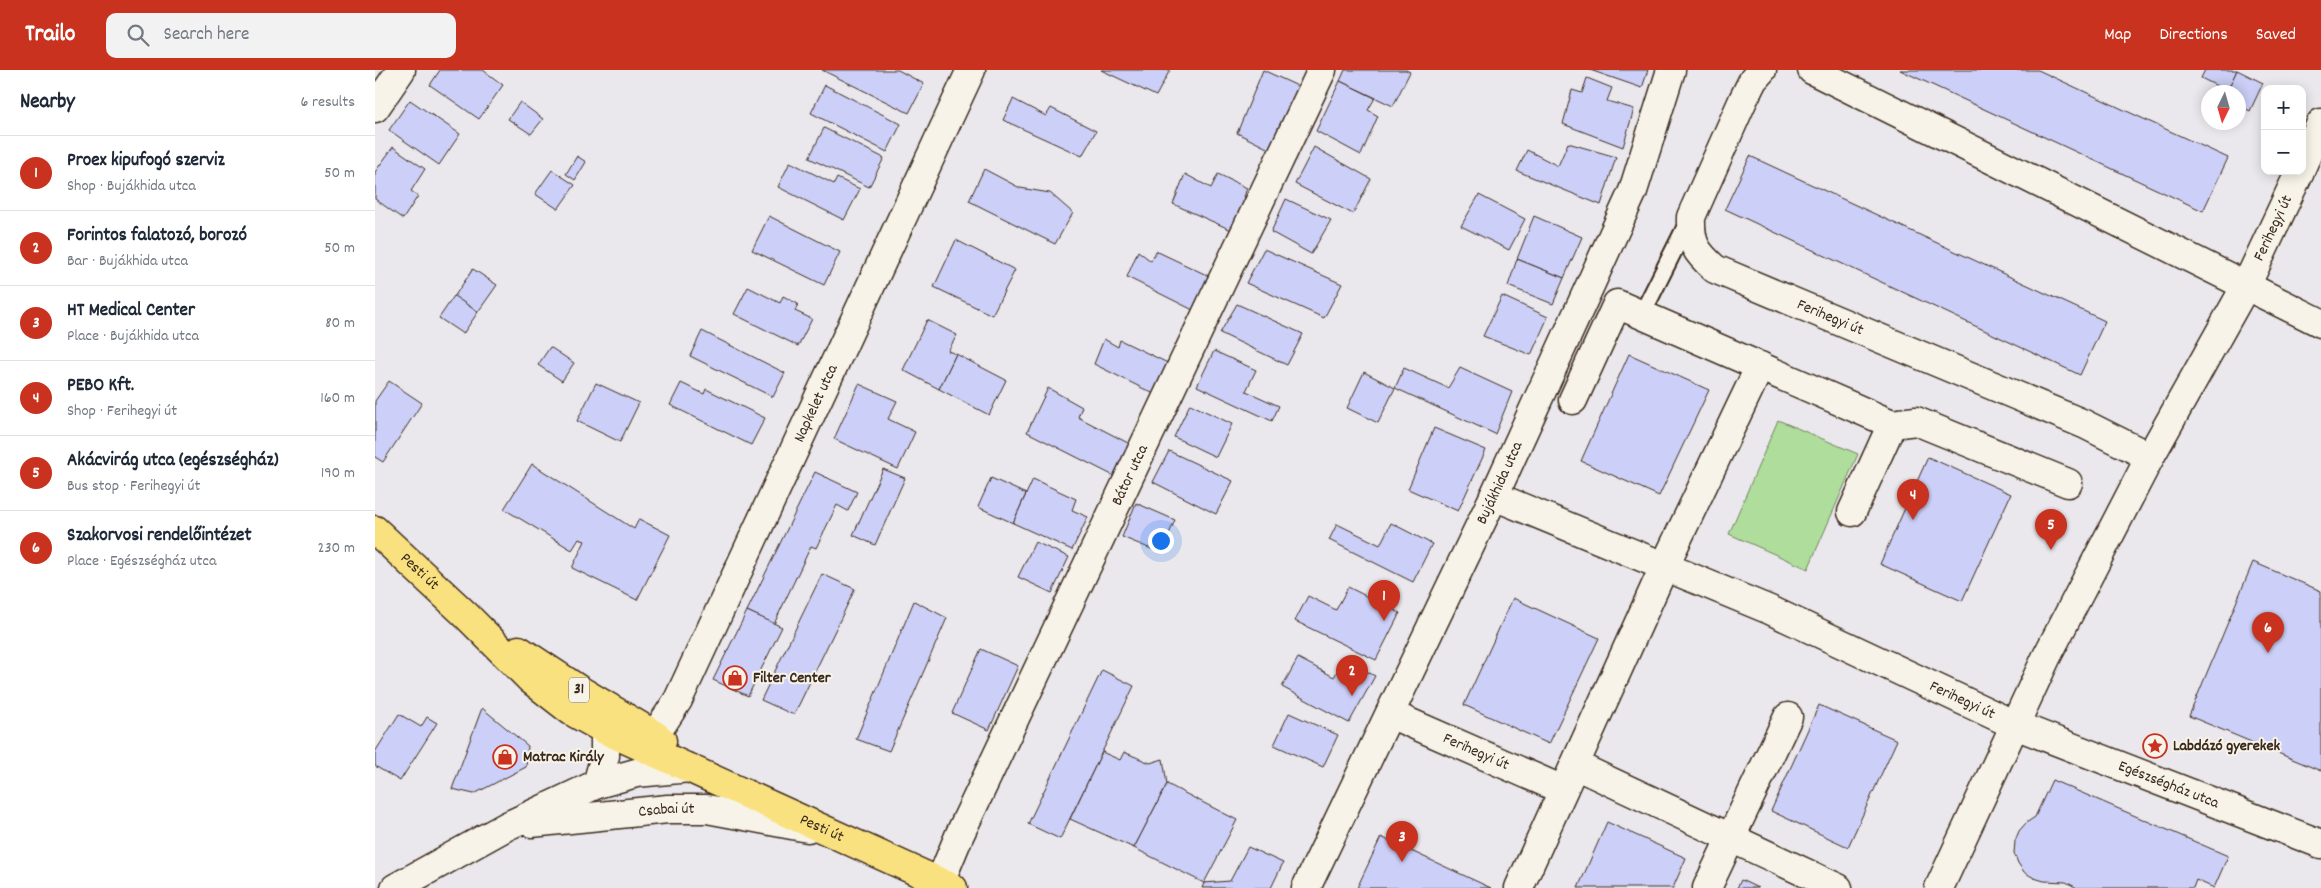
<!DOCTYPE html>
<meta charset="utf-8">
<style>
:root{--surface:#fff;--page:#f2f2f3;--text:#1f2937;--muted:#747a83;--line:#e0e1e3;--accent:#c8321e}
body{margin:0;font-family:Dekko,sans-serif;background:var(--page);color:var(--text)}
.controls{position:absolute;right:15px;top:15px;display:grid;overflow:hidden;border-radius:10px;box-shadow:0 2px 12px #0003}
.controls button{width:45px;height:45px;display:grid;place-items:center;padding:0;border:0;border-bottom:1px solid var(--line);background:var(--surface);color:var(--text);font:25px sans-serif}
.compass{position:absolute;left:1826px;top:15px;width:45px;height:45px;border-radius:50%;background:var(--surface);box-shadow:0 2px 12px #0003;rotate:185deg}
.you{position:absolute;left:785px;top:470px;width:18px;height:18px;margin:-12px;border:4px solid #fff;border-radius:50%;background:#1a73e8;box-shadow:0 0 0 8px #1a73e833}
.badge{display:grid;place-items:center;width:32px;height:32px;border-radius:50%;background:var(--accent);color:#fff;font-size:16px;font-weight:700}
.pin{position:absolute;translate:-50% -41px;filter:drop-shadow(0 1px 2px #0008)}
.pin::after{content:'';position:absolute;top:26px;width:18px;height:15px;background:inherit;clip-path:polygon(0 0,100% 0,50% 100%)}
.list{margin:0;padding:0;list-style:none}
h2{display:flex;justify-content:space-between;align-items:center;height:65px;margin:0;padding:0 20px;font-size:21px}
h2 small{font-size:16px;font-weight:400;color:var(--muted)}
.list li{display:grid;grid-template-columns:32px 1fr auto;gap:15px;align-items:center;box-sizing:border-box;height:75px;padding:0 20px;border-top:1px solid var(--line)}
.list b{display:block;font-size:19px;white-space:nowrap}
.list p{margin:0;font-size:16px;white-space:nowrap;color:var(--muted)}
.list em{font-size:16px;font-style:normal;color:var(--muted)}
.icon{flex:none;width:28px;height:28px;fill:none;stroke:currentColor;stroke-width:2;stroke-linecap:round;stroke-linejoin:round}
.map{position:relative;flex:none;width:1946px;height:818px;overflow:hidden}
header{display:flex;align-items:center;gap:30px;box-sizing:border-box;height:70px;padding:0 25px;background:var(--accent);color:#fff}
header strong{font-size:24px}
nav{display:flex;gap:28px;margin-inline-start:auto;font-size:18px}
.search{width:350px;height:45px;background:var(--page);display:flex;align-items:center;gap:12px;box-sizing:border-box;padding:0 18px;border-radius:10px;color:var(--muted);font-size:19px}
main{display:flex}
aside{flex:1;background:var(--surface)}
.map>svg:first-child{display:block}
</style>
<header>
<strong>Trailo</strong>
<div class="search"><svg class="icon" aria-label="search" viewBox="0 0 24 24"><circle cx="10" cy="10" r="6"/><path d="M15 15l6 6"/></svg>Search here</div>
<nav><a>Map</a><a>Directions</a><a>Saved</a></nav>
</header>
<main>
<aside>
<h2>Nearby<small>6 results</small></h2>
<ul class="list">
<li><span class="badge">1</span><div><b>Proex kipufogó szerviz</b><p>Shop · Bujákhida utca</p></div><em>50 m</em></li>
<li><span class="badge">2</span><div><b>Forintos falatozó, borozó</b><p>Bar · Bujákhida utca</p></div><em>50 m</em></li>
<li><span class="badge">3</span><div><b>HT Medical Center</b><p>Place · Bujákhida utca</p></div><em>80 m</em></li>
<li><span class="badge">4</span><div><b>PEBO Kft.</b><p>Shop · Ferihegyi út</p></div><em>160 m</em></li>
<li><span class="badge">5</span><div><b>Akácvirág utca (egészségház)</b><p>Bus stop · Ferihegyi út</p></div><em>190 m</em></li>
<li><span class="badge">6</span><div><b>Szakorvosi rendelőintézet</b><p>Place · Egészségház utca</p></div><em>230 m</em></li>
</ul>
</aside>
<div class="map">
<svg width="1946" height="818" viewBox="0 0 1946 818">
<rect width="100%" height="100%" fill="#eae8ed"/>
<filter id="ink" filterUnits="userSpaceOnUse"><feTurbulence type="fractalNoise" baseFrequency=".02" numOctaves="2"/><feDisplacementMap in="SourceGraphic" scale="10" xChannelSelector="R" yChannelSelector="G"/><feConvolveMatrix kernelMatrix="1 2 1 2 8 2 1 2 1" color-interpolation-filters="sRGB"/></filter>
<g filter="url(#ink)">
<!-- green -->
<path fill="#aedd9c" stroke="#74845d" d="M1403 350 1483 384 1433 499 1354 464Z"/>
<!-- building -->
<g fill="#ccd0f8" stroke="#3b2a1e">
<path d="M65 0H108L128 15 104 49 55 15Z"/>
<path d="M447 0H523L549 14 534 43Z"/>
<path d="M726 0H795L781 26Z"/>
<path d="M888 0 927 18 898 81 862 63Z"/>
<path d="M970 0H1031L1035 2 1018 36 965 11Z"/>
<path d="M1215 0H1273L1267 18Z"/>
<path d="M1525 0H1663L1853 88 1828 141Z"/>
<path d="M1862 0 1888 13 1875 41 1864 35V22H1851Z"/>
<path d="M1862 0 1852 21 1826 8 1830 0Z"/>
<path d="M1212 8 1237 18 1232 31 1259 39 1248 77 1188 54 1197 20 1207 23Z"/>
<path d="M965 11 1000 28 993 40 1003 46 986 85 941 61Z"/>
<path d="M450 15 526 54 512 82 436 43Z"/>
<path d="M638 29 671 46 676 38 721 61 707 86 628 50Z"/>
<path d="M35 30 85 64 64 95 14 60Z"/>
<path d="M145 32 168 49 156 64 133 49Z"/>
<path d="M449 58 509 88 494 117 434 88Z"/>
<path d="M1193 73 1241 87 1226 135 1142 101 1152 80 1183 96Z"/>
<path d="M18 77 50 99 36 121 43 126 28 149 0 129V102Z"/>
<path d="M939 77 996 109 978 144 920 114Z"/>
<path d="M202 86 211 92 200 110 191 104Z"/>
<path d="M1375 86 1730 251 1705 305 1350 139Z"/>
<path d="M415 92 459 114 462 108 485 119 469 150 403 117Z"/>
<path d="M609 99 645 118 675 123 698 143 680 174 594 131Z"/>
<path d="M177 100 200 115 183 139 160 124Z"/>
<path d="M810 104 836 118 843 104 872 118 869 127 874 132 861 162 798 134Z"/>
<path d="M1104 125 1150 149 1134 180 1086 156Z"/>
<path d="M911 129 956 150 936 184 896 162Z"/>
<path d="M394 146 465 182 449 215 377 180Z"/>
<path d="M1159 146 1207 167 1189 208 1142 189Z"/>
<path d="M581 170 640 200 617 245 559 217Z"/>
<path d="M889 179 967 214 949 248 871 213Z"/>
<path d="M763 181 776 191 781 181 838 208 822 242 752 207Z"/>
<path d="M1142 189 1189 208 1178 234 1133 216Z"/>
<path d="M98 199 122 215 103 242 79 227Z"/>
<path d="M373 217 405 233 408 226 423 234 420 241 437 249 423 276 359 244Z"/>
<path d="M79 226 103 242 88 264 64 248Z"/>
<path d="M1127 226 1173 247 1156 285 1108 266Z"/>
<path d="M862 234 928 264 912 295 845 263Z"/>
<path d="M552 250 582 265 573 281 581 284 564 319 528 300Z"/>
<path d="M327 261 410 303 398 327 315 286Z"/>
<path d="M729 269 743 277 745 270 795 294 781 325 719 294Z"/>
<path d="M175 277 199 293 187 311 163 295Z"/>
<path d="M839 281 881 300 871 321 904 336 897 351 822 316Z"/>
<path d="M581 284 631 310 614 345 564 319Z"/>
<path d="M1254 284 1334 320 1284 426 1206 391Z"/>
<path d="M1029 298 1073 318 1085 298 1137 322 1120 364 1020 318Z"/>
<path d="M989 302 1020 318 1003 353 972 338Z"/>
<path d="M14 311 47 333 8 392 0 387V331Z"/>
<path d="M221 313 264 333 245 372 202 351Z"/>
<path d="M306 313 329 324 331 319 390 348 376 375 295 335Z"/>
<path d="M484 314 522 331 513 349 540 362 523 399 459 369Z"/>
<path d="M673 318 707 337 703 347 755 374 741 407 652 362Z"/>
<path d="M815 334 857 354 841 387 799 367Z"/>
<path d="M1059 358 1111 380 1083 441 1033 419Z"/>
<path d="M794 381 858 411 841 444 778 412Z"/>
<path d="M1553 387 1636 424 1587 531 1505 494Z"/>
<path d="M157 394 259 459 264 449 295 465 262 530 197 498 210 471 204 469 197 480 129 439Z"/>
<path d="M508 399 530 408 500 475 478 465Z"/>
<path d="M440 402 482 422 473 441 462 435 441 478 436 476 399 554 372 541Z"/>
<path d="M616 408 651 424 638 453 603 437Z"/>
<path d="M658 409 701 429 697 440 713 447 697 480 638 453Z"/>
<path d="M761 433 800 450 786 483 747 467Z"/>
<path d="M1016 453 1057 474 1038 512 954 470 962 454 1005 475Z"/>
<path d="M660 472 694 487 677 523 643 507Z"/>
<path d="M1878 492 1946 521V701L1814 646Z"/>
<path d="M447 504 480 519 419 645 386 630Z"/>
<path d="M973 517 1025 543 1001 590 920 551 933 526 961 540Z"/>
<path d="M1138 528 1224 568 1174 674 1089 635Z"/>
<path d="M539 531 572 548 514 681 481 669Z"/>
<path d="M372 541 407 557 373 626 338 610Z"/>
<path d="M606 579 643 596 614 660 577 643Z"/>
<path d="M923 588 959 607 969 589 1000 606 974 653 907 617Z"/>
<path d="M727 600 759 616 685 769 653 754Z"/>
<path d="M1444 635 1522 670 1473 777 1396 741Z"/>
<path d="M107 638 153 676 151 697 99 724 77 719Z"/>
<path d="M914 643 963 665 948 697 899 675Z"/>
<path d="M24 644 46 657 52 647 62 653 25 711 0 696V682Z"/>
<path d="M727 682 745 690 749 682 775 693 788 689 792 714 759 778 695 749Z"/>
<path d="M1677 710 1853 786 1839 818 1821 810 1818 818H1702L1691 812 1669 811 1659 808 1649 802 1643 793 1639 783 1640 771 1644 761 1651 753 1660 747Z"/>
<path d="M792 714 862 750 829 813 759 778Z"/>
<path d="M1232 752 1311 788 1298 818H1203Z"/>
<path d="M1006 767 1116 818H982Z"/>
<path d="M873 777 908 793 896 818H827L829 813 855 811Z"/>
<path d="M1366 810 1383 818H1362Z"/>
</g>
<g fill="none" stroke-linecap="round" stroke-linejoin="round">
<!-- service casing -->
<g stroke="#3b2a1e" stroke-width="20">
<path id="service" d="M1267 244 1313 152"/>
</g>
<!-- minor casing -->
<g stroke="#3b2a1e" stroke-width="31">
<g id="minor">
<path id="s1" d="M1387 0 1378 10 1368 30 1316 147C1315 174 1321 182 1340 199L1709 354 1775 387"/>
<path d="M1437 0 1946 253"/>
<path d="M0 38 26 0"/>
<path d="M1198 330 1242 234 1517 354 1541 351 1693 413"/>
<path id="s2" d="M1119 426 1395 540 1640 655 1946 774"/>
<path d="M1477 442 1517 354"/>
<path id="s3" d="M1015 644 1188 720"/>
<path id="s4" d="M280 665 303 630 596 0"/>
<path d="M1200 695 1463 818"/>
<path id="s5" d="M565 812 584 766 947 0"/>
<path id="s6" d="M931 818 1119 426 1258 121 1296 0"/>
<path d="M1144 818 1290 495 1385 296"/>
<path d="M1332 818 1413 647"/>
</g>
</g>
<!-- secondary casing -->
<g stroke="#3b2a1e" stroke-width="31">
<g id="secondary">
<path d="M1927 96 1946 53"/>
<path d="M222 714 230 686V660"/>
<path id="s7" d="M156 753 293 739H332L433 758"/>
<path d="M20 818 132 756 222 714 261 703 315 698"/>
<path id="s8" d="M1564 818 1671 588 1775 387 1872 214 1925 101"/>
</g>
</g>
<!-- primary casing -->
<g stroke="#3b2a1e" stroke-width="31">
<g id="primary">
<path id="s9" d="M0 460 90 544 156 610 196 641 230 660 578 818"/>
<path d="M144 580 203 619 280 665 287 671"/>
</g>
</g>
<!-- service -->
<use href="#service" stroke="#f7f3e8" stroke-width="16"/>
<!-- minor -->
<use href="#minor" stroke="#f7f3e8" stroke-width="28"/>
<!-- secondary -->
<use href="#secondary" stroke="#f7f3e8" stroke-width="28"/>
<!-- primary -->
<use href="#primary" stroke="#fae180" stroke-width="28"/>
</g>
</g>
<!-- icons -->
<defs>
<g id="shop-ring" transform="scale(1.25)"><circle r="9.5" fill="#f7f3e8" stroke="#c8321e" stroke-width="1.5"/><path d="M-5-2.5h2.3a2.7 3.5 0 0 1 5.4 0H5L5.5 6h-11ZM-1.5-2.5h3a1.5 2.3 0 0 0-3 0Z" fill="#c8321e"/></g>
<g id="sight-ring" transform="scale(1.25)"><circle r="9.5" fill="#f7f3e8" stroke="#c8321e" stroke-width="1.5"/><path d="M0-6L1.8-2.2L6-1.7L2.9 1.2L3.7 5.4L0 3.3L-3.7 5.4L-2.9 1.2L-6-1.7L-1.8-2.2Z" fill="#c8321e"/></g>
</defs>
<g fill-rule="evenodd">
<use href="#shop-ring" x="360" y="608"/>
<use href="#sight-ring" x="1780" y="676"/>
<use href="#shop-ring" x="130" y="687"/>
</g>
<g text-anchor="middle" dominant-baseline="central" stroke-width="4" stroke-linejoin="round" paint-order="stroke">
<!-- shield labels -->
<rect fill="#f7f3e8" stroke="#73665b" stroke-width="1" x="194" y="607.5" width="20" height="25" rx="4"/>
<g font-size="15" font-weight="bold" fill="#3b2a1e">
<text x="204" y="620">31</text>
</g>
<!-- street labels -->
<g font-size="16" fill="#3b2a1e" stroke="#f7f3e8">
<text stroke="none"><textPath href="#s8" startOffset="740">Ferihegyi út</textPath></text>
<text stroke="none"><textPath href="#s1" startOffset="349">Ferihegyi út</textPath></text>
<text stroke="none"><textPath href="#s4" startOffset="369">Napkelet utca</textPath></text>
<text stroke="none"><textPath href="#s5" startOffset="449">Bátor utca</textPath></text>
<text stroke="none"><textPath href="#s6" startOffset="449">Bujákhida utca</textPath></text>
<text stroke="none"><textPath href="#s9" startOffset="61">Pesti út</textPath></text>
<text stroke="none"><textPath href="#s2" startOffset="511">Ferihegyi út</textPath></text>
<text stroke="none"><textPath href="#s3" startOffset="94">Ferihegyi út</textPath></text>
<text stroke="none"><textPath href="#s2" startOffset="734">Egészségház utca</textPath></text>
<text stroke="none"><textPath href="#s7" startOffset="136">Csabai út</textPath></text>
<text stroke="none"><textPath href="#s9" startOffset="544">Pesti út</textPath></text>
</g>
<!-- poi labels -->
<g font-size="16" font-weight="bold" fill="#3b2a1e" stroke="#f7f3e8" text-anchor="start">
<text x="378" y="608">Filter Center</text>
<text x="1798" y="676">Labdázó gyerekek</text>
<text x="148" y="687">Matrac Király</text>
</g>
</g>
</svg>
<div class="controls">
<button>+</button>
<button>−</button>
</div>
<svg class="compass" viewBox="-18 -18 36 36"><path d="M0-13l5 13h-10z" fill="#e53935"/><path d="M0 13l5-13h-10z" fill="#747a83"/></svg>
<div class="you"></div>
<div class="pin badge" style="left:1009px;top:551px">1</div>
<div class="pin badge" style="left:977px;top:626px">2</div>
<div class="pin badge" style="left:1027px;top:792px">3</div>
<div class="pin badge" style="left:1538px;top:450px">4</div>
<div class="pin badge" style="left:1676px;top:480px">5</div>
<div class="pin badge" style="left:1893px;top:583px">6</div>
</div>
</main>
